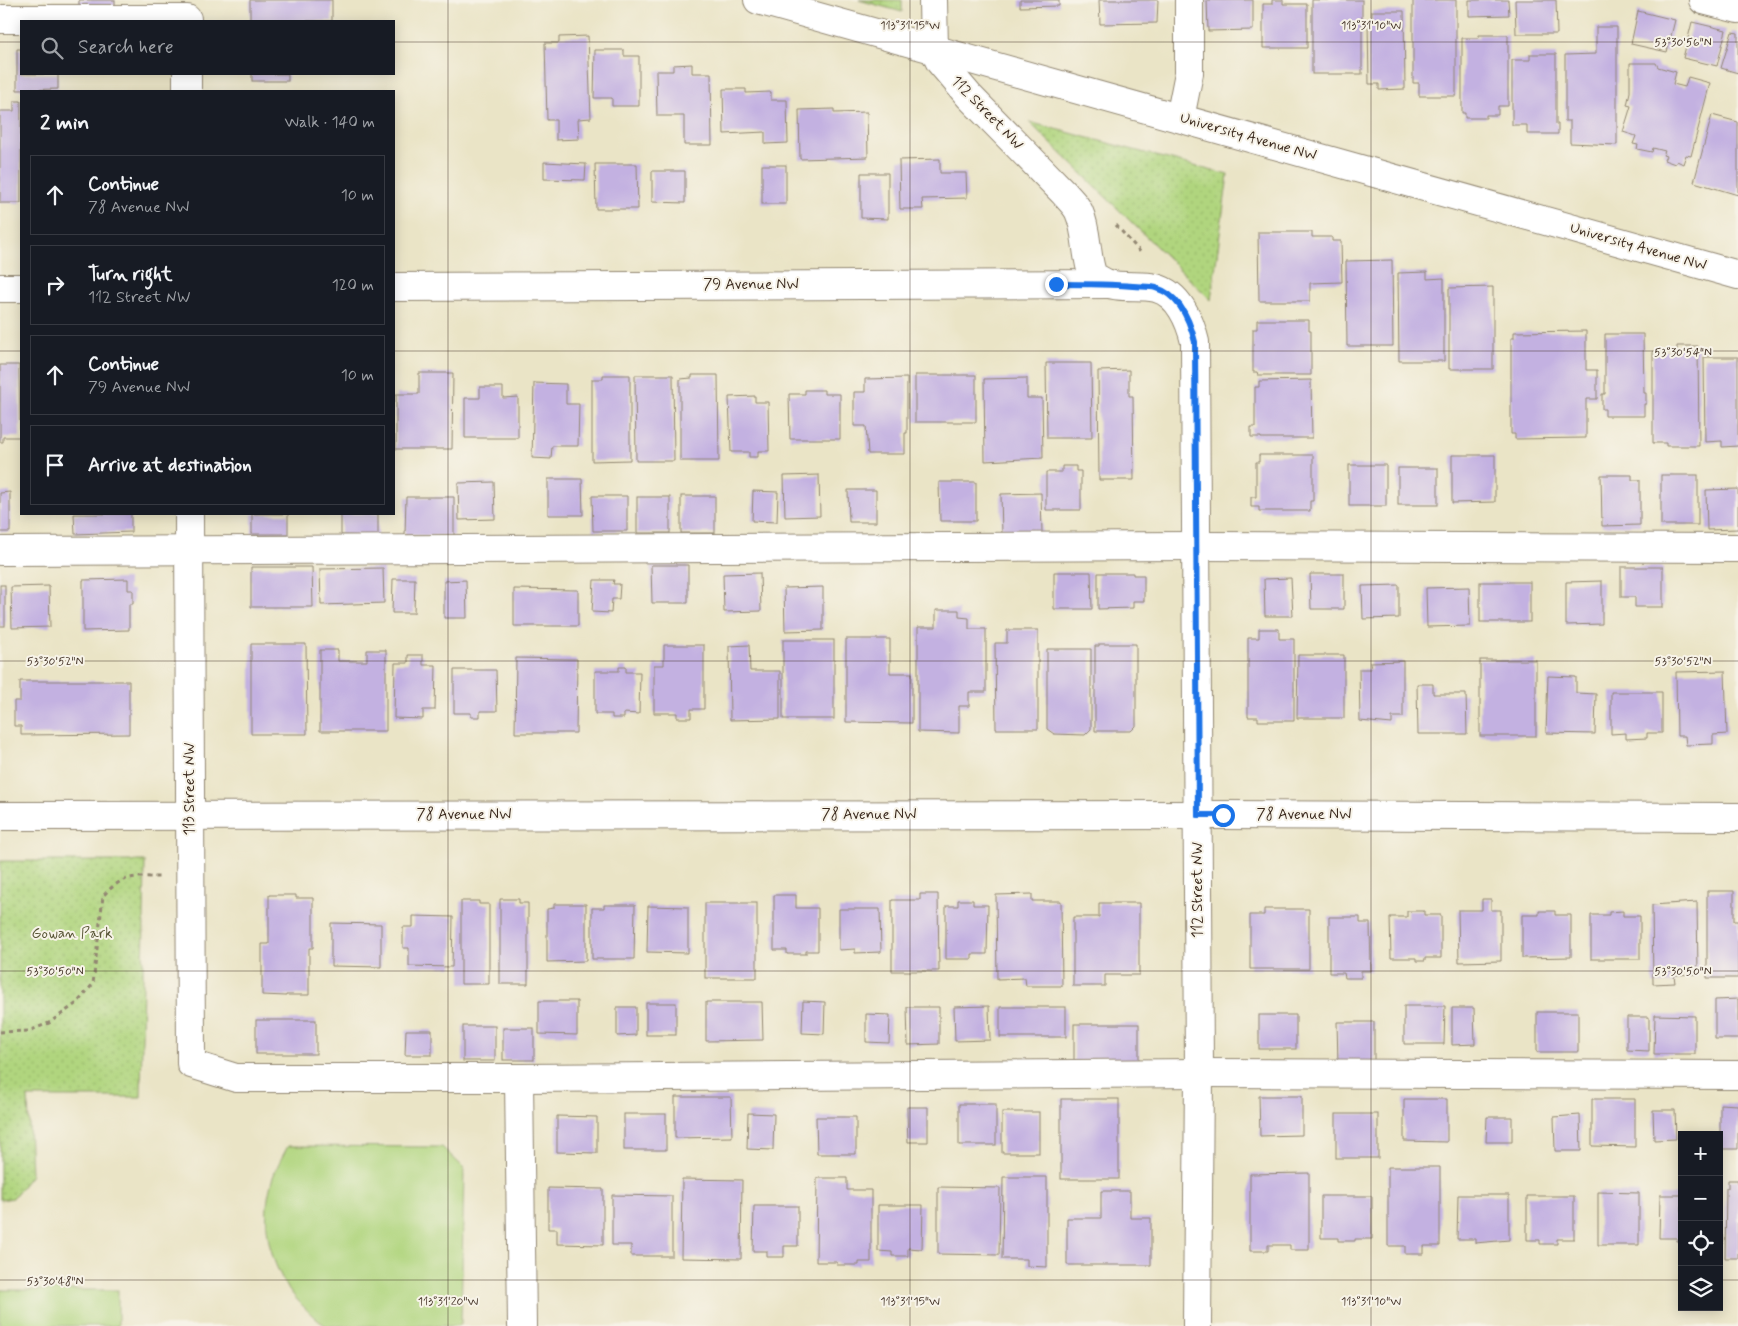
<!DOCTYPE html>
<meta charset="utf-8">
<style>
:root{--surface:#171b24;--page:#242831;--text:#f1f3f6;--muted:#9ea1a6;--line:#363941}
body{margin:0;font-family:Mynerve,sans-serif;background:var(--page);color:var(--text)}
.controls{position:absolute;right:15px;bottom:15px;display:grid;overflow:hidden;border-radius:0px;box-shadow:0 2px 12px #0003}
.controls button{width:45px;height:45px;display:grid;place-items:center;padding:0;border:0;border-bottom:1px solid var(--line);background:var(--surface);color:var(--text);font:25px sans-serif}
.stop{position:absolute;width:15px;height:15px;margin:-11px;border:4px solid #1a73e8;border-radius:50%;background:#fff}
.stop.end{background:#1a73e8;border-color:#fff;box-shadow:0 1px 5px #0008}
.list{margin:0;padding:0;list-style:none}
h2{display:flex;justify-content:space-between;align-items:center;height:65px;margin:0;padding:0 20px;font-size:21px}
h2 small{font-size:16px;font-weight:400;color:var(--muted)}
.list li{display:grid;grid-template-columns:32px 1fr auto;gap:15px;align-items:center;box-sizing:border-box;height:80px;margin:0 10px 10px;padding:0 10px;border:1px solid var(--line);border-radius:0px}
.list b{display:block;font-size:19px;white-space:nowrap}
.list p{margin:0;font-size:16px;white-space:nowrap;color:var(--muted)}
.list em{font-size:16px;font-style:normal;color:var(--muted)}
.icon{flex:none;width:28px;height:28px;fill:none;stroke:currentColor;stroke-width:2;stroke-linecap:round;stroke-linejoin:round}
.map{position:relative;flex:none;width:1738px;height:1326px;overflow:hidden}
.search{position:absolute;background:var(--surface);box-shadow:0 2px 12px #0003;left:20px;top:20px;width:375px;height:55px;display:flex;align-items:center;gap:12px;box-sizing:border-box;padding:0 18px;border-radius:0px;color:var(--muted);font-size:19px}
.panel{position:absolute;background:var(--surface);box-shadow:0 2px 12px #0003;left:20px;top:90px;width:375px;height:425px;border-radius:0px}
.map>svg:first-child{display:block}
</style>
<div class="map">
<svg width="1738" height="1326" viewBox="0 0 1738 1326">
<defs>
<pattern id="grass-dots" width="8" height="8" patternUnits="userSpaceOnUse" patternTransform="scale(1.25)"><rect width="8" height="8" fill="#b0d57e"/><path d="M2 2h.1M6 6h.1" fill="none" stroke="#98b76c" stroke-width="1.8" stroke-linecap="round"/></pattern>
</defs>
<rect width="100%" height="100%" fill="#f7f3e8"/>
<filter id="ink" filterUnits="userSpaceOnUse"><feTurbulence type="fractalNoise" baseFrequency=".02" numOctaves="2"/><feDisplacementMap in="SourceGraphic" scale="10" xChannelSelector="R" yChannelSelector="G"/><feConvolveMatrix kernelMatrix="1 2 1 2 8 2 1 2 1" color-interpolation-filters="sRGB"/></filter>
<filter id="wash" filterUnits="userSpaceOnUse"><feTurbulence type="fractalNoise" baseFrequency=".0096" numOctaves="4" result="noise"/><feDisplacementMap in="SourceGraphic" scale="20" xChannelSelector="R" yChannelSelector="G"/><feGaussianBlur stdDeviation="1.12" result="paint"/><feColorMatrix in="noise" values="0 0 0 0 0 0 0 0 0 0 0 0 0 0 0 0 0 1.4 0 .05"/><feComposite in="paint" operator="in"/></filter>
<g filter="url(#wash)">
<rect width="100%" height="100%" fill="#eae4c6"/>
<!-- grass -->
<g fill="url(#grass-dots)" stroke="#76804e">
<path d="M859 0H902V12Z"/>
<path d="M1029 122 1228 175 1211 300Z"/>
<path d="M0 861H145L141 1097H28L31 1175 13 1198 0 1200Z"/>
</g>
<!-- pitch -->
<g fill="#b0d57e" stroke="#76804e">
<path d="M288 1146 442 1147 464 1168 461 1324 457 1326C424 1326 391 1326 358 1326 349 1326 335 1326 327 1326 318 1322 308 1311 301 1304 272 1274 260 1228 270 1188 273 1173 281 1159 288 1146Z"/>
<rect x="0" y="1290" width="118" height="36"/>
</g>
<g id="blocks">
<!-- building -->
<g fill="#c3b1e1">
<rect x="79" y="0" width="36" height="6"/>
<rect x="250" y="0" width="82" height="21"/>
<path d="M1020 0H1059V6L1020 7Z"/>
<path d="M1099 0H1158L1157 23 1100 24Z"/>
<path d="M1207 0H1253V30L1208 31Z"/>
<path d="M1272 0H1283V4H1307V48H1263V4H1272Z"/>
<rect x="1312" y="0" width="50" height="74"/>
<path d="M1413 0H1456V96H1419V83H1413Z"/>
<path d="M1469 0H1508L1509 15 1469 16Z"/>
<path d="M1515 0H1556L1557 34H1516Z"/>
<path d="M1372 11H1404L1405 89 1379 90V84H1369L1368 22H1372Z"/>
<path d="M1638 11 1675 20 1667 52 1631 44Z"/>
<path d="M1692 22 1726 30 1717 66 1683 58Z"/>
<path d="M1596 27H1617V145L1570 143V121H1565V55L1596 54Z"/>
<path d="M1732 32 1738 33V73L1721 68Z"/>
<path d="M1479 35H1508V106H1498V115H1486V118H1465V113H1462V38H1479Z"/>
<path d="M588 36 591 118 578 119 579 139 556 140V120H547L545 43H559V37Z"/>
<path d="M17 49H21V74H58V89L17 90Z"/>
<path d="M595 50H624V56H639V106H612V98H594Z"/>
<path d="M1530 54H1556V124H1558V134H1527V125H1512V60H1530Z"/>
<path d="M1630 63H1656L1658 67 1676 72 1673 84 1685 87 1688 77 1710 83 1691 156 1686 155 1683 164 1677 161 1675 164 1664 160 1666 156 1663 155 1665 151 1653 148 1652 152 1637 149 1638 145 1633 144 1636 136 1623 132 1631 106 1627 105 1630 92Z"/>
<path d="M692 64V73H711L712 145H684V116H657L656 71H673V65Z"/>
<rect x="252" y="74" width="36" height="7"/>
<path d="M723 89H746V93L771 92V100H787L788 143 765 144V132L724 134Z"/>
<path d="M14 101H21V203H0V111H14Z"/>
<path d="M834 109V113L867 112 868 157 800 159 799 110Z"/>
<path d="M1712 115 1738 122V195L1694 182Z"/>
<path d="M940 159V173H966L967 198 922 199 923 209H900L899 160Z"/>
<path d="M544 162 586 164 585 180 544 179Z"/>
<path d="M595 164H637L638 209H596Z"/>
<rect x="762" y="165" width="24" height="39"/>
<path d="M652 171H685V203L652 202Z"/>
<path d="M861 173H888V219L861 218Z"/>
<path d="M1258 232H1312V237H1332V241H1341L1342 282 1310 283V301H1259Z"/>
<path d="M1392 260 1393 346H1347L1346 261Z"/>
<path d="M1427 272V279L1444 278V361H1399L1398 273Z"/>
<path d="M1493 287V369H1449V288Z"/>
<path d="M1257 320H1309V331H1311V375H1258L1257 372H1253V329H1257Z"/>
<path d="M1586 331V370H1597V399H1586V438L1515 439V434H1511V338H1514V332Z"/>
<path d="M1605 334H1643L1644 393H1646V404H1644V416H1605V409H1602V394H1605Z"/>
<path d="M1677 346H1698L1699 446H1666V443H1653V351H1677Z"/>
<path d="M1704 357H1738V446L1722 447V441L1705 442Z"/>
<path d="M1046 363H1091L1092 438H1047Z"/>
<path d="M0 365H19L20 437H3V442H0Z"/>
<path d="M1129 370V396H1133L1134 480H1099L1098 371Z"/>
<path d="M419 373H453L452 449H396V394H419Z"/>
<path d="M603 375H630V460L592 461V379H603Z"/>
<path d="M635 375H673L674 461H636Z"/>
<path d="M692 375H718L719 461H680V379L692 378Z"/>
<rect x="915" y="375" width="61" height="47"/>
<path d="M907 378V433H905V454H868L866 426H854V392H865V379Z"/>
<path d="M1027 378V398H1042L1043 458 985 461 984 379Z"/>
<path d="M1311 380 1312 438H1261V437H1251V427H1255V387H1259V381Z"/>
<path d="M534 383 566 384V404H579L578 446H552L551 459 532 458Z"/>
<path d="M480 387H503V398L518 397V438H465V398H480Z"/>
<path d="M805 390H824V394H840V439H790L789 394H805Z"/>
<path d="M755 396V402H768L769 451H758V457H749V452H731L729 397Z"/>
<path d="M1259 455H1313V501H1310V511H1259V507H1251V497H1256V462H1259Z"/>
<path d="M1452 455H1495V502L1452 503Z"/>
<rect x="1349" y="465" width="37" height="41"/>
<path d="M1062 466H1076V471H1081V510H1046V472H1062Z"/>
<rect x="1398" y="468" width="40" height="37"/>
<path d="M819 475 820 516 785 517 784 476Z"/>
<path d="M1601 475H1632V480H1640V525L1602 526Z"/>
<rect x="1661" y="475" width="37" height="50"/>
<path d="M548 479H582L583 515H548Z"/>
<path d="M494 482 495 519 459 520 458 483Z"/>
<path d="M939 482H976V521H940Z"/>
<path d="M1738 489V529L1707 530 1706 490Z"/>
<path d="M848 490H876V522H849Z"/>
<path d="M753 491 778 492 777 522 752 521Z"/>
<path d="M10 492V532H0V493Z"/>
<path d="M1041 493 1042 533 1002 534 1001 494Z"/>
<path d="M592 496H627V531H593Z"/>
<rect x="681" y="496" width="34" height="37"/>
<path d="M406 497H454V536L405 535Z"/>
<rect x="637" y="497" width="33" height="36"/>
<path d="M74 514H131V532L75 534Z"/>
<rect x="252" y="514" width="36" height="20"/>
<path d="M341 514H378V536L341 535Z"/>
<path d="M651 565H688V603H652Z"/>
<path d="M251 567H312L313 607H251Z"/>
<path d="M1621 567H1663V607H1635V597H1621Z"/>
<path d="M383 568 384 603 321 605 320 569Z"/>
<path d="M1054 572H1091L1092 609H1054Z"/>
<path d="M760 573 761 611 724 612 723 574Z"/>
<path d="M1098 573H1133V575H1144V601H1133V608L1098 609Z"/>
<path d="M1310 574H1344V609H1311Z"/>
<path d="M1291 578 1293 616H1265L1264 579Z"/>
<path d="M128 579V590H133V604H129V630L83 631V580Z"/>
<path d="M393 579H415L414 613H392Z"/>
<path d="M466 580 467 618H444V581Z"/>
<path d="M594 580H614L613 584H620L619 599H612L611 613 592 612Z"/>
<path d="M1602 581V624L1566 625V582Z"/>
<rect x="1480" y="582" width="50" height="40"/>
<rect x="0" y="585" width="5" height="41"/>
<path d="M1399 585V618L1363 619 1362 586Z"/>
<path d="M49 586 50 627 12 628 11 587Z"/>
<path d="M823 587V630L785 631 784 588Z"/>
<path d="M1469 587 1470 626 1427 627 1426 588Z"/>
<path d="M514 589 578 590V626H514Z"/>
<path d="M936 610H959V617L969 618V629H986V692H969V706H959V733L918 732V627H936Z"/>
<path d="M1259 629H1279V639H1294V721H1258V717H1248V638H1259Z"/>
<path d="M1007 630H1038V729H996L995 643H1007Z"/>
<path d="M846 639H890V673H912V723L846 722Z"/>
<rect x="783" y="640" width="51" height="79"/>
<path d="M251 644H306L307 734H251Z"/>
<path d="M1099 644H1136V726L1131 731H1095V646H1099Z"/>
<path d="M664 645H704V709H691V718H677V713H654V665H664Z"/>
<path d="M749 645 750 671H780V719L730 720 729 646Z"/>
<path d="M1047 649H1091V729L1085 735 1054 734 1047 729Z"/>
<path d="M320 650H338V661H367V650H386V731H320Z"/>
<path d="M408 655H423V665H436L435 710H423V719L394 718 395 663H408Z"/>
<path d="M1298 655H1344V718H1297Z"/>
<path d="M516 658 577 659 576 733H515Z"/>
<rect x="1480" y="660" width="56" height="76"/>
<path d="M1403 661V717H1392V724L1360 721 1359 669H1371L1370 662Z"/>
<path d="M619 667H626V672H640L639 714 624 713V718H612V714H595V671H619Z"/>
<path d="M454 670H496L497 711H480V717H471V713H454Z"/>
<path d="M1725 671 1727 734 1713 735V744L1686 745 1685 736H1677L1676 672Z"/>
<path d="M1548 676 1576 677V693L1596 694 1595 734 1546 733Z"/>
<path d="M20 681H129V734L21 735V726H14V701H20Z"/>
<path d="M1417 684H1433V694H1466L1467 734H1418Z"/>
<path d="M1611 692H1662V733H1647V738L1626 739V733L1611 734Z"/>
<path d="M1707 891H1734V921H1738V978H1707Z"/>
<path d="M920 894H938L939 971H892V900H920Z"/>
<path d="M1032 894V901H1061L1062 986H1026L1025 978 997 979 996 895Z"/>
<path d="M269 895H296V898H313V948H309V995H286V996L262 995V944H269Z"/>
<path d="M774 895H796V908H818V951H806V954H787V950H774Z"/>
<path d="M500 899H519V903H528V984H500Z"/>
<path d="M1482 899H1491V910H1501V961L1459 962 1458 910H1482Z"/>
<path d="M958 900H973V905H988L987 954H972V959H946V906H958Z"/>
<path d="M461 901H479V904H489V984H461Z"/>
<path d="M1697 902 1698 974 1674 975 1675 983 1653 984 1652 905Z"/>
<rect x="705" y="903" width="52" height="75"/>
<path d="M1099 903H1139V975H1105V986H1073V917H1099Z"/>
<path d="M554 904H586V961L547 962V909L554 908Z"/>
<path d="M604 905H635L634 959H592V908H604Z"/>
<path d="M648 906 688 907V953L647 952Z"/>
<path d="M839 909H880L881 952 855 953V949L839 950Z"/>
<path d="M1264 909H1309V969H1250V915H1264Z"/>
<path d="M1407 911H1424V915H1441V958H1425V961H1416V958H1391L1390 917H1407Z"/>
<path d="M1539 911H1555V915H1571V957L1522 958V915H1539Z"/>
<path d="M1623 911V916H1640V959H1591V915H1609V912Z"/>
<path d="M413 916 453 917 452 967 409 966V948H403V927H413Z"/>
<path d="M1329 917H1360V923H1370L1371 971H1361V978H1345L1344 973H1329Z"/>
<path d="M331 923 381 924V967L331 966Z"/>
<path d="M1738 999V1039H1715V1000Z"/>
<path d="M539 1001H577V1035L539 1034Z"/>
<path d="M803 1001 825 1002 824 1034 802 1033Z"/>
<path d="M706 1002H762L763 1040 706 1041Z"/>
<rect x="646" y="1003" width="30" height="32"/>
<path d="M989 1006 990 1040 955 1041 954 1007Z"/>
<path d="M1404 1006H1445L1444 1044H1404Z"/>
<path d="M617 1007H636V1035L617 1036Z"/>
<path d="M907 1007H939V1044L908 1045Z"/>
<rect x="1000" y="1007" width="66" height="30"/>
<path d="M1452 1008H1474L1475 1044 1452 1045Z"/>
<rect x="1537" y="1012" width="41" height="40"/>
<path d="M866 1014 890 1015 889 1043 866 1042Z"/>
<rect x="1259" y="1015" width="37" height="34"/>
<path d="M1655 1015 1695 1016V1054H1654Z"/>
<path d="M1627 1017H1649V1051L1627 1050Z"/>
<rect x="256" y="1020" width="60" height="34"/>
<path d="M1337 1022H1374V1064H1338Z"/>
<rect x="1074" y="1024" width="65" height="40"/>
<rect x="463" y="1026" width="32" height="35"/>
<rect x="503" y="1028" width="31" height="32"/>
<path d="M406 1030H432V1055H405Z"/>
<path d="M1259 1096H1302V1135L1260 1136Z"/>
<path d="M675 1097H731L732 1137 675 1138Z"/>
<rect x="1061" y="1099" width="58" height="80"/>
<path d="M1404 1099H1447V1142L1404 1141Z"/>
<path d="M1592 1099H1635V1147L1592 1146Z"/>
<rect x="959" y="1104" width="37" height="41"/>
<path d="M1720 1104 1738 1105V1149H1720Z"/>
<path d="M907 1107H928V1142H908Z"/>
<path d="M1653 1110H1675L1676 1139 1654 1140Z"/>
<rect x="1002" y="1112" width="37" height="41"/>
<path d="M748 1113 774 1114 773 1150 747 1149Z"/>
<rect x="624" y="1114" width="42" height="36"/>
<rect x="1336" y="1114" width="42" height="44"/>
<path d="M1580 1115 1581 1151H1555L1554 1117Z"/>
<path d="M557 1116 597 1117V1153L557 1152Z"/>
<path d="M816 1117H856V1154H817Z"/>
<path d="M1487 1117H1512V1142H1486Z"/>
<path d="M1388 1167H1440V1246H1424V1254H1405V1246H1388Z"/>
<path d="M1309 1173V1250H1290V1245H1268V1251H1250V1174Z"/>
<path d="M1003 1177H1047V1267L1027 1266V1259H1002Z"/>
<path d="M817 1178H847V1190H871V1262H859V1265H837V1262H816Z"/>
<path d="M682 1179 742 1180 741 1259 681 1258Z"/>
<path d="M1728 1180H1738V1258H1725L1726 1188H1728Z"/>
<path d="M938 1187 1000 1188 999 1255 938 1254Z"/>
<path d="M548 1188 603 1189V1245L557 1244V1229H548Z"/>
<path d="M1101 1191H1130V1218H1151V1265H1067V1218H1101Z"/>
<path d="M1598 1192 1639 1193V1245H1598Z"/>
<path d="M612 1195 672 1196V1256H631V1245H612Z"/>
<path d="M1458 1195H1509V1240L1475 1243V1239H1457Z"/>
<path d="M1660 1195H1682V1241H1677V1238H1659Z"/>
<path d="M1321 1196H1372V1239H1355V1241H1338V1238H1321Z"/>
<path d="M1527 1196H1574V1239H1557V1244H1540V1240H1527Z"/>
<path d="M878 1205H923L922 1249 908 1248V1256H892V1252L878 1251Z"/>
<path d="M754 1206H798V1246H784V1257H767V1251H753Z"/>
</g>
</g>
</g>
<g filter="url(#ink)">
<use href="#blocks" fill-opacity="0" stroke="#928772" stroke-width="1"/>
<g fill="none" stroke-linecap="round" stroke-linejoin="round">
<!-- minor casing -->
<g stroke="#928772" stroke-width="30">
<g id="minor">
<path d="M758 0 1738 275"/>
<path d="M933 0 934 50 940 62 969 96 1064 193C1069 199 1076 205 1079 212 1088 232 1085 255 1093 276 1097 278 1102 281 1106 283 1121 289 1140 284 1156 288 1179 294 1190 321 1195 342L1199 1073 1197 1326"/>
<path d="M1703 0 1738 9"/>
<path d="M0 19H187"/>
<path d="M187 74V91"/>
<path d="M1180 118 1189 73V0"/>
<path d="M394 287 1108 284"/>
<path d="M0 288H21"/>
<path d="M189 514 191 1064 236 1078H519L1199 1073 1738 1075"/>
<path d="M0 551 1197 546 1738 548"/>
<path d="M0 816 1223 815 1738 817"/>
<path d="M519 1078 522 1326"/>
</g>
</g>
<!-- path -->
<g stroke="#928772" stroke-width="3" stroke-dasharray="4 4" stroke-linecap="butt">
<path d="M1116 225 1142 254"/>
<path d="M0 1032 29 1031 49 1023 77 1003 93 984 103 896C123 874 134 877 161 877"/>
</g>
<!-- minor -->
<use href="#minor" stroke="#fff" stroke-width="28"/>
</g>
</g>
<g fill="none" stroke-linecap="round" stroke-linejoin="round" filter="url(#ink)">
<!-- route -->
<path stroke="#1a73e8" stroke-width="6" d="M1056 284C1082 284 1108 284 1133 286 1141 287 1149 286 1156 288 1179 295 1190 321 1195 342L1198 815H1223"/>
</g>
<!-- ticks -->
<path fill="none" stroke="#3b2a1e" stroke-width="1" stroke-opacity="0.45" d="M448 0V1326M910 0V1326M1371 0V1326M0 42H21M394 42H1738M0 351H21M394 351H1738M0 661H1738M0 971H1738M0 1280H1682M1719 1280H1738"/>
<g text-anchor="middle" dominant-baseline="central" stroke-width="4" stroke-linejoin="round" paint-order="stroke">
<!-- street labels -->
<g font-size="15" fill="#3b2a1e" stroke="#f7f3e8">
<text transform="translate(987 113) rotate(46)">112 Street NW</text>
<text transform="translate(1248 137) rotate(16)">University Avenue NW</text>
<text transform="translate(1638 247) rotate(16)">University Avenue NW</text>
<text x="751" y="285">79 Avenue NW</text>
<text transform="translate(190 789) rotate(-90)">113 Street NW</text>
<text x="464" y="815">78 Avenue NW</text>
<text x="869" y="815">78 Avenue NW</text>
<text x="1304" y="815">78 Avenue NW</text>
<text transform="translate(1198 890) rotate(-90)">112 Street NW</text>
</g>
<!-- park labels -->
<g font-size="15" fill="#585536" stroke="#f7f3e8">
<text x="72" y="934">Gowan Park</text>
</g>
</g>
<g font-size="12" text-anchor="middle" fill="#3b2a1e" stroke="#f7f3e8" stroke-width="4" stroke-linejoin="round" paint-order="stroke">
<text x="910" y="29">113°31'15"W</text>
<text x="1371" y="29">113°31'10"W</text>
<text x="1683" y="46">53°30'56"N</text>
<text x="1683" y="356">53°30'54"N</text>
<text x="55" y="665">53°30'52"N</text>
<text x="1683" y="665">53°30'52"N</text>
<text x="55" y="975">53°30'50"N</text>
<text x="1683" y="975">53°30'50"N</text>
<text x="55" y="1285">53°30'48"N</text>
<text x="448" y="1305">113°31'20"W</text>
<text x="910" y="1305">113°31'15"W</text>
<text x="1371" y="1305">113°31'10"W</text>
</g>
</svg>
<div class="controls">
<button>+</button>
<button>−</button>
<button><svg class="icon" aria-label="locate" viewBox="0 0 24 24"><circle cx="12" cy="12" r="6"/><path d="M12 2v4M12 18v4M2 12h4M18 12h4"/></svg></button>
<button><svg class="icon" aria-label="layers" viewBox="0 0 24 24"><path d="M12 4l9 5-9 5-9-5zM3 14l9 5 9-5"/></svg></button>
</div>
<div class="stop" style="left:1223px;top:815px"></div>
<div class="stop end" style="left:1056px;top:284px"></div>
<div class="search"><svg class="icon" aria-label="search" viewBox="0 0 24 24"><circle cx="10" cy="10" r="6"/><path d="M15 15l6 6"/></svg>Search here</div>
<section class="panel">
<h2>2 min<small>Walk · 140 m</small></h2>
<ul class="list">
<li><svg class="icon" aria-label="ahead" viewBox="0 0 24 24"><path d="M12 20V5M6 11l6-6 6 6"/></svg><div><b>Continue</b><p>78 Avenue NW</p></div><em>10 m</em></li>
<li><svg class="icon" aria-label="right" viewBox="0 0 24 24"><path d="M7 20v-9h11M14 6l5 5-5 5"/></svg><div><b>Turn right</b><p>112 Street NW</p></div><em>120 m</em></li>
<li><svg class="icon" aria-label="ahead" viewBox="0 0 24 24"><path d="M12 20V5M6 11l6-6 6 6"/></svg><div><b>Continue</b><p>79 Avenue NW</p></div><em>10 m</em></li>
<li><svg class="icon" aria-label="arrive" viewBox="0 0 24 24"><path d="M6 21V4h12l-3 4 3 4H6"/></svg><div><b>Arrive at destination</b></div></li>
</ul>
</section>
</div>
